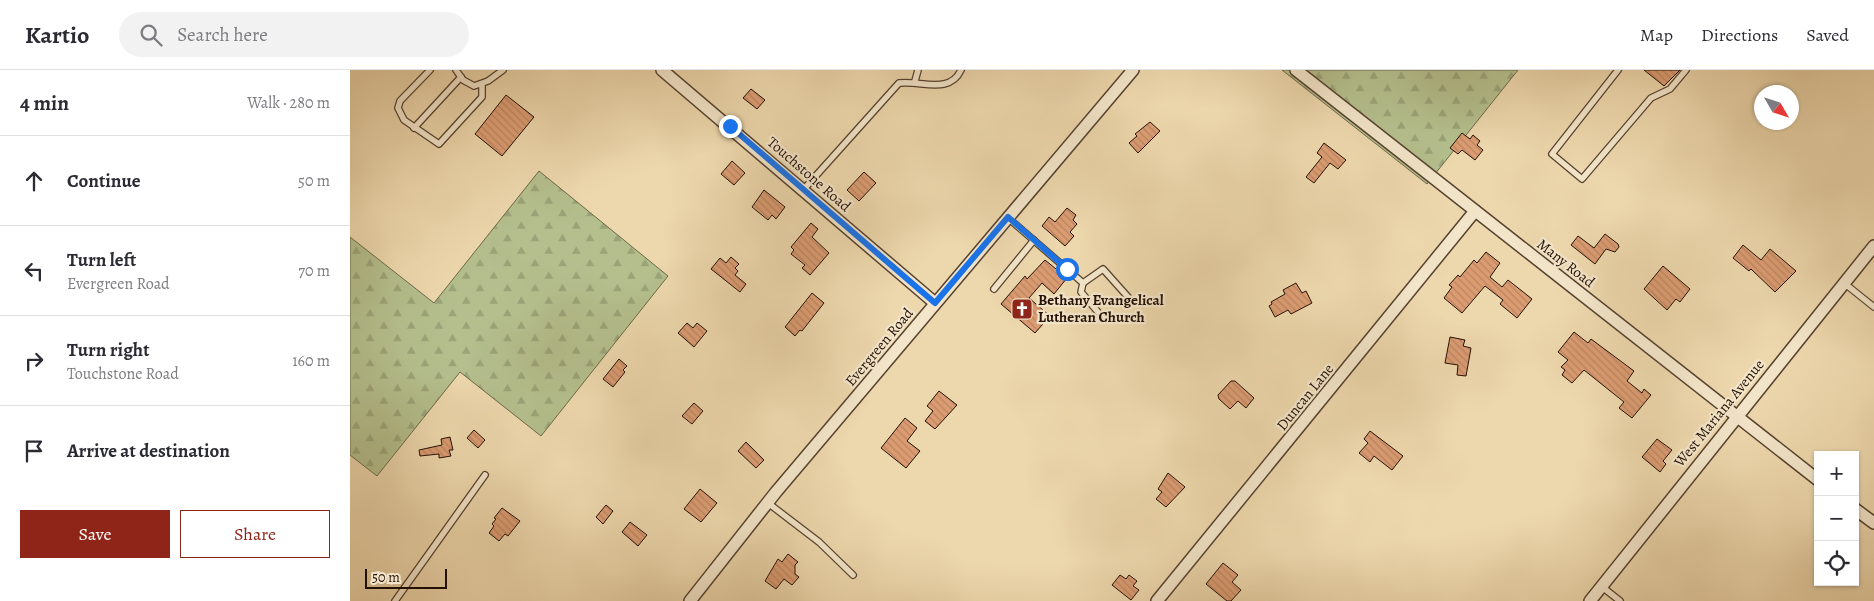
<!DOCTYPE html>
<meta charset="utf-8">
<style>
:root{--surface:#fff;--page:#f2f2f3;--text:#2b2b33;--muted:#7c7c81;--line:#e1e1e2;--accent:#8f2418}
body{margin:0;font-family:Alegreya,serif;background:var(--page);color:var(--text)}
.controls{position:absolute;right:15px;bottom:15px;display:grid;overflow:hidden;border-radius:0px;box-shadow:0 1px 4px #0004}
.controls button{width:45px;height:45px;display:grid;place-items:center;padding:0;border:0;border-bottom:1px solid var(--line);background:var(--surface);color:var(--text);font:25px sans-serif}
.compass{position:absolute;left:1404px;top:15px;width:45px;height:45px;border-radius:50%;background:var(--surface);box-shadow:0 1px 4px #0004;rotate:129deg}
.scale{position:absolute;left:15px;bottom:12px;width:82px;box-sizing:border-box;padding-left:5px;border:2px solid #241005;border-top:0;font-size:14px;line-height:18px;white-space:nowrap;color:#241005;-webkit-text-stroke:4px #f3e5c9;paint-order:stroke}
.stop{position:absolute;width:15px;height:15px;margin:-11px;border:4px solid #1a73e8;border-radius:50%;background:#fff}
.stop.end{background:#1a73e8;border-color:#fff;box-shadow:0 1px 5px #0008}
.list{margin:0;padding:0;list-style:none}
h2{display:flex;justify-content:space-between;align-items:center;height:65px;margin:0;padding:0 20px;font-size:21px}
h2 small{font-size:16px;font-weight:400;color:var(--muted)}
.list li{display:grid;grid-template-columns:32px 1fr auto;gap:15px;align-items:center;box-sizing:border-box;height:90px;padding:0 20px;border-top:1px solid var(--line)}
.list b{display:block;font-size:19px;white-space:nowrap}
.list p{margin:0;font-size:16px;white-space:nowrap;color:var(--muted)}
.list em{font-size:16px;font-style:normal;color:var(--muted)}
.actions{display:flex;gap:10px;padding:15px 20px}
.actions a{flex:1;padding:11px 0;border:1px solid var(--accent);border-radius:0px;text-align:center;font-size:18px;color:var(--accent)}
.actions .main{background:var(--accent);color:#fff}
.icon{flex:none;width:28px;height:28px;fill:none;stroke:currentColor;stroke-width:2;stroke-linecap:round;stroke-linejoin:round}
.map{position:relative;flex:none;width:1524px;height:531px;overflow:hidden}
header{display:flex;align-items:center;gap:30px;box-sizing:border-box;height:70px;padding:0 25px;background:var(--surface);border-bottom:1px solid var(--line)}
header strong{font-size:24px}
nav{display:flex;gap:28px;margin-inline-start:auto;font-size:18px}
.search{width:350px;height:45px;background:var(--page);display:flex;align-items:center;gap:12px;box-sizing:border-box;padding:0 18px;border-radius:28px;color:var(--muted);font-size:19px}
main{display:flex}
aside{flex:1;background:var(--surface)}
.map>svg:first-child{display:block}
</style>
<header>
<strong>Kartio</strong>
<div class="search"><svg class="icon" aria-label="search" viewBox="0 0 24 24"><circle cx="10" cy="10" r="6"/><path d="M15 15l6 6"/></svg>Search here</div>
<nav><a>Map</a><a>Directions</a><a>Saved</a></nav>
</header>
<main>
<aside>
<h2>4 min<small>Walk · 280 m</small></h2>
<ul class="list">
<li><svg class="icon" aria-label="ahead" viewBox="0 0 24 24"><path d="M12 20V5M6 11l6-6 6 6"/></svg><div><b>Continue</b></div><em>50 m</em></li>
<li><svg class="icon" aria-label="left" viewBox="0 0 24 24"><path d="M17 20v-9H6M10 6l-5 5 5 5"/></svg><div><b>Turn left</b><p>Evergreen Road</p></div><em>70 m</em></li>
<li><svg class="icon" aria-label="right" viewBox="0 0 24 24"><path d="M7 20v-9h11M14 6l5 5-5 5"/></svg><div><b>Turn right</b><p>Touchstone Road</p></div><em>160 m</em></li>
<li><svg class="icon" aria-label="arrive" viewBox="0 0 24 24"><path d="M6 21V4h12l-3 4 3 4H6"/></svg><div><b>Arrive at destination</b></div></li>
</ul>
<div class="actions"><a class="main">Save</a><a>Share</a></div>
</aside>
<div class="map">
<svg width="1524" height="531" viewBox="0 0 1524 531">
<defs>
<pattern id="forest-firs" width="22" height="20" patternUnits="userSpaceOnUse" patternTransform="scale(1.25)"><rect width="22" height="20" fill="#b4bf8d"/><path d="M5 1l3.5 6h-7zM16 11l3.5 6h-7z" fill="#9ba378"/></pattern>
<pattern id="building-back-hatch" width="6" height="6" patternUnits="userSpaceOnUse" patternTransform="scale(1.25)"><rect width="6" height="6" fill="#db9c72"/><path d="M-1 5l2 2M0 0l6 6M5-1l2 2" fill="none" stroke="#bc8561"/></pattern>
</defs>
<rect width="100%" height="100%" fill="#edd7ac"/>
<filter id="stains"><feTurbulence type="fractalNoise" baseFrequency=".004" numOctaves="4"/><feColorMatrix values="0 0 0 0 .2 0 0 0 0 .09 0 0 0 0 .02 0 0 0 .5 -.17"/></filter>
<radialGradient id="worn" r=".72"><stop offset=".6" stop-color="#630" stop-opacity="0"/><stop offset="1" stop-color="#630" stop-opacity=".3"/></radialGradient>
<!-- forest -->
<g fill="url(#forest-firs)" stroke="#6c6849">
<path d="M932 0H1168L1077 114Z"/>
<path d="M189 101 318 206 191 366 110 302 27 406 0 385V167L84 233Z"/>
</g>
<!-- building -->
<g fill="url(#building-back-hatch)" stroke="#241005">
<path d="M1294 0H1330L1314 16Z"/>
<path d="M401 19 415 30 407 39 393 28Z"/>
<path d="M156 25 184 47 152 86 125 64Z"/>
<path d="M800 52 810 61 788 83 779 73 787 66 785 64Z"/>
<path d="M1112 63 1120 69 1123 65 1130 71 1127 75 1133 80 1125 90 1112 80 1108 84 1100 78Z"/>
<path d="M974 73 996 90 988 99 980 93 964 113 956 107 972 87 967 83Z"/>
<path d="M382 91 395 103 384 115 371 104Z"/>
<path d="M514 102 526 113 509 131 497 120Z"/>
<path d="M414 120 435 137 426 149 422 145 418 150 402 137Z"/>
<path d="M717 138 726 145 723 150 727 154 720 162 724 166 715 176 692 156 699 147 705 152Z"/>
<path d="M461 153 468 159 462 167 479 183 460 205 452 198 455 195 441 184 444 180 441 177Z"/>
<path d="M1255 164 1268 174 1269 177 1265 182 1256 179 1245 194 1221 175 1228 166 1244 178Z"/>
<path d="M1393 175 1411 190 1420 179 1446 201 1425 222 1401 199 1399 201 1383 188Z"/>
<path d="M1136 182 1150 193 1140 207 1152 217 1158 210 1182 229 1167 248 1150 234 1153 230 1135 216 1112 243 1094 228 1102 217 1099 215 1108 205 1110 207 1124 190 1127 193Z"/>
<path d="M381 187 389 194 385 198 388 201 385 205 396 214 390 222 361 199 370 188 376 193Z"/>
<path d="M695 190 717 208 704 224 692 213 679 228 700 246 685 263 651 234 675 206 677 209Z"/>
<path d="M1313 196 1340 219 1330 232 1326 229 1317 240 1294 219Z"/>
<path d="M946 213 952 223 956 221 962 233 941 244 938 240 925 247 919 236 922 234 921 232 935 224 933 220Z"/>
<path d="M462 223 474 233 452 261 450 260 445 266 435 257Z"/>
<path d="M337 253 343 258 347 253 357 261 344 277 328 263Z"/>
<path d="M1224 262 1238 273 1241 269 1284 301 1277 311 1292 323 1294 319 1301 325 1282 348 1269 338 1274 332 1234 300 1222 313 1212 305 1215 300 1211 297 1218 290 1208 282Z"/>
<path d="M1100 267 1115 270 1113 276 1121 278 1116 306 1107 305 1108 295 1095 293Z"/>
<path d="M269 289 277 296 273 300 275 302 263 317 253 309Z"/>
<path d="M881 311H885L904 328 896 338 888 331 880 339 869 329 868 325Z"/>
<path d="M589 321 607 335 585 359 575 351 583 341 577 336Z"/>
<path d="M344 333 353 341 342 354 332 346Z"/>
<path d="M555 348 567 358 557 371 570 381 556 398 531 378Z"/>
<path d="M124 360 135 370 128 378 117 368Z"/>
<path d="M1020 361 1053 386 1042 400 1024 386 1020 392 1009 383 1018 373 1014 369Z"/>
<path d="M100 367 103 380H99L101 386 89 388V384L70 386 69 380 92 375 91 369Z"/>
<path d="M1307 369 1322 380 1313 391 1316 394 1310 402 1292 387Z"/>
<path d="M396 372 414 390 406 398 388 381Z"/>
<path d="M818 403 835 417 816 437 806 429 812 422 808 419Z"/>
<path d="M350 419 367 433 351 452 334 439Z"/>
<path d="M256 435 263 441 253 454 246 447Z"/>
<path d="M152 438 170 451 158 466 155 464 149 471 139 463 144 456 142 454 146 449 144 448Z"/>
<path d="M280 452 297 465 288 476 272 462Z"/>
<path d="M438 484 448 492 445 495V504L449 507 442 515 434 509 426 519 415 511 428 489 432 492Z"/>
<path d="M873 493 888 505 882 512 891 520 881 531H877L856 514Z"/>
<path d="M770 505 776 509 779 505 787 511 783 516 789 520 781 530 762 515Z"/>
</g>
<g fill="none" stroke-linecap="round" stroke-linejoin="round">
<!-- lane casing -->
<g stroke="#56422f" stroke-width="8">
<g id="lane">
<path d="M80 0 50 31 48 38 54 50 89 74 132 27V14"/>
<path d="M106 0 113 10 124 16 138 11 153 0"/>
<path d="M1268 0 1202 84 1232 109 1301 28 1320 19 1336 0"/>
<path d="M565 11 568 0"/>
<path d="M64 58 111 7"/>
<path d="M454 119 549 13C570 10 600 25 611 0"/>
<path d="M657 147 733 213 753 199 778 227"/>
<path d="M733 213 731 222 753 248"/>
<path d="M1494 213 1524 237"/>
<path d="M644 219 684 170"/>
<path d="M418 433 469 472 503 505"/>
<path d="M1251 516 1270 531"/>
<path d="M45 531 135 405"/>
</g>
</g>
<!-- street casing -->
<g stroke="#56422f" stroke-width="14">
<g id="street">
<path d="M312 0 585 233"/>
<path d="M946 0 1468 410"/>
<path d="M1505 439 1524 453"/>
<path d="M340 531 426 422 783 0"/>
<path d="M807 531 1125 141"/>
<path d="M1240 531 1524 176"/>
</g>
</g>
<!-- lane -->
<use href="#lane" stroke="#f3e5c9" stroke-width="5.5"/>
<!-- street -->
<use href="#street" stroke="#f3e5c9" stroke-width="11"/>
</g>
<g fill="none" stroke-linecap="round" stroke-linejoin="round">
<!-- route -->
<path stroke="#1a73e8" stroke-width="6" d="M380 56 585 233 658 147 717 199"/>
</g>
<!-- icons -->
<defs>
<g id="church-square" transform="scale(1.125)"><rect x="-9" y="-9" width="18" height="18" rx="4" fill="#8f2418" stroke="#f3e5c9"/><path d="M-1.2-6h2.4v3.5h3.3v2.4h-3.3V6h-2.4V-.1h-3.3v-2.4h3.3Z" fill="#fff"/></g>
</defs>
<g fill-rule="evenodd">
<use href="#church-square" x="672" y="239"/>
</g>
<g text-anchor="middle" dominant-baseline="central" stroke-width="4.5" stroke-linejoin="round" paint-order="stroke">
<!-- street labels -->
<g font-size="15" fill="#241005" stroke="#f3e5c9">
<text transform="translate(459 104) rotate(41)">Touchstone Road</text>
<text transform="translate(1216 193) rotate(38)">Many Road</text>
<text transform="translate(529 277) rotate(-50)">Evergreen Road</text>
<text transform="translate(955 327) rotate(-51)">Duncan Lane</text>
<text transform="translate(1369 343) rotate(-51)">West Mariana Avenue</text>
</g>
<!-- poi labels -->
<g font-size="15" font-weight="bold" fill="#241005" stroke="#f3e5c9" text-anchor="start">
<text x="688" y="230">Bethany Evangelical<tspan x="688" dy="17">Lutheran Church</tspan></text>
</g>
</g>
<rect width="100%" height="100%" filter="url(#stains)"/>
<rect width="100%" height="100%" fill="url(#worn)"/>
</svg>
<div class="controls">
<button>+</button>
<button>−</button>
<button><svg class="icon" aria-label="locate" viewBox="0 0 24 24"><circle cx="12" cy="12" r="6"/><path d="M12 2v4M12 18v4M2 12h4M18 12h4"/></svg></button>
</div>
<svg class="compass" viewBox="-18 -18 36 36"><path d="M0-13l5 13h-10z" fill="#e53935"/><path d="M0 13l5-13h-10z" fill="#7c7c81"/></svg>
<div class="scale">50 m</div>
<div class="stop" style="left:717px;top:199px"></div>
<div class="stop end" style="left:380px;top:56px"></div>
</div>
</main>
